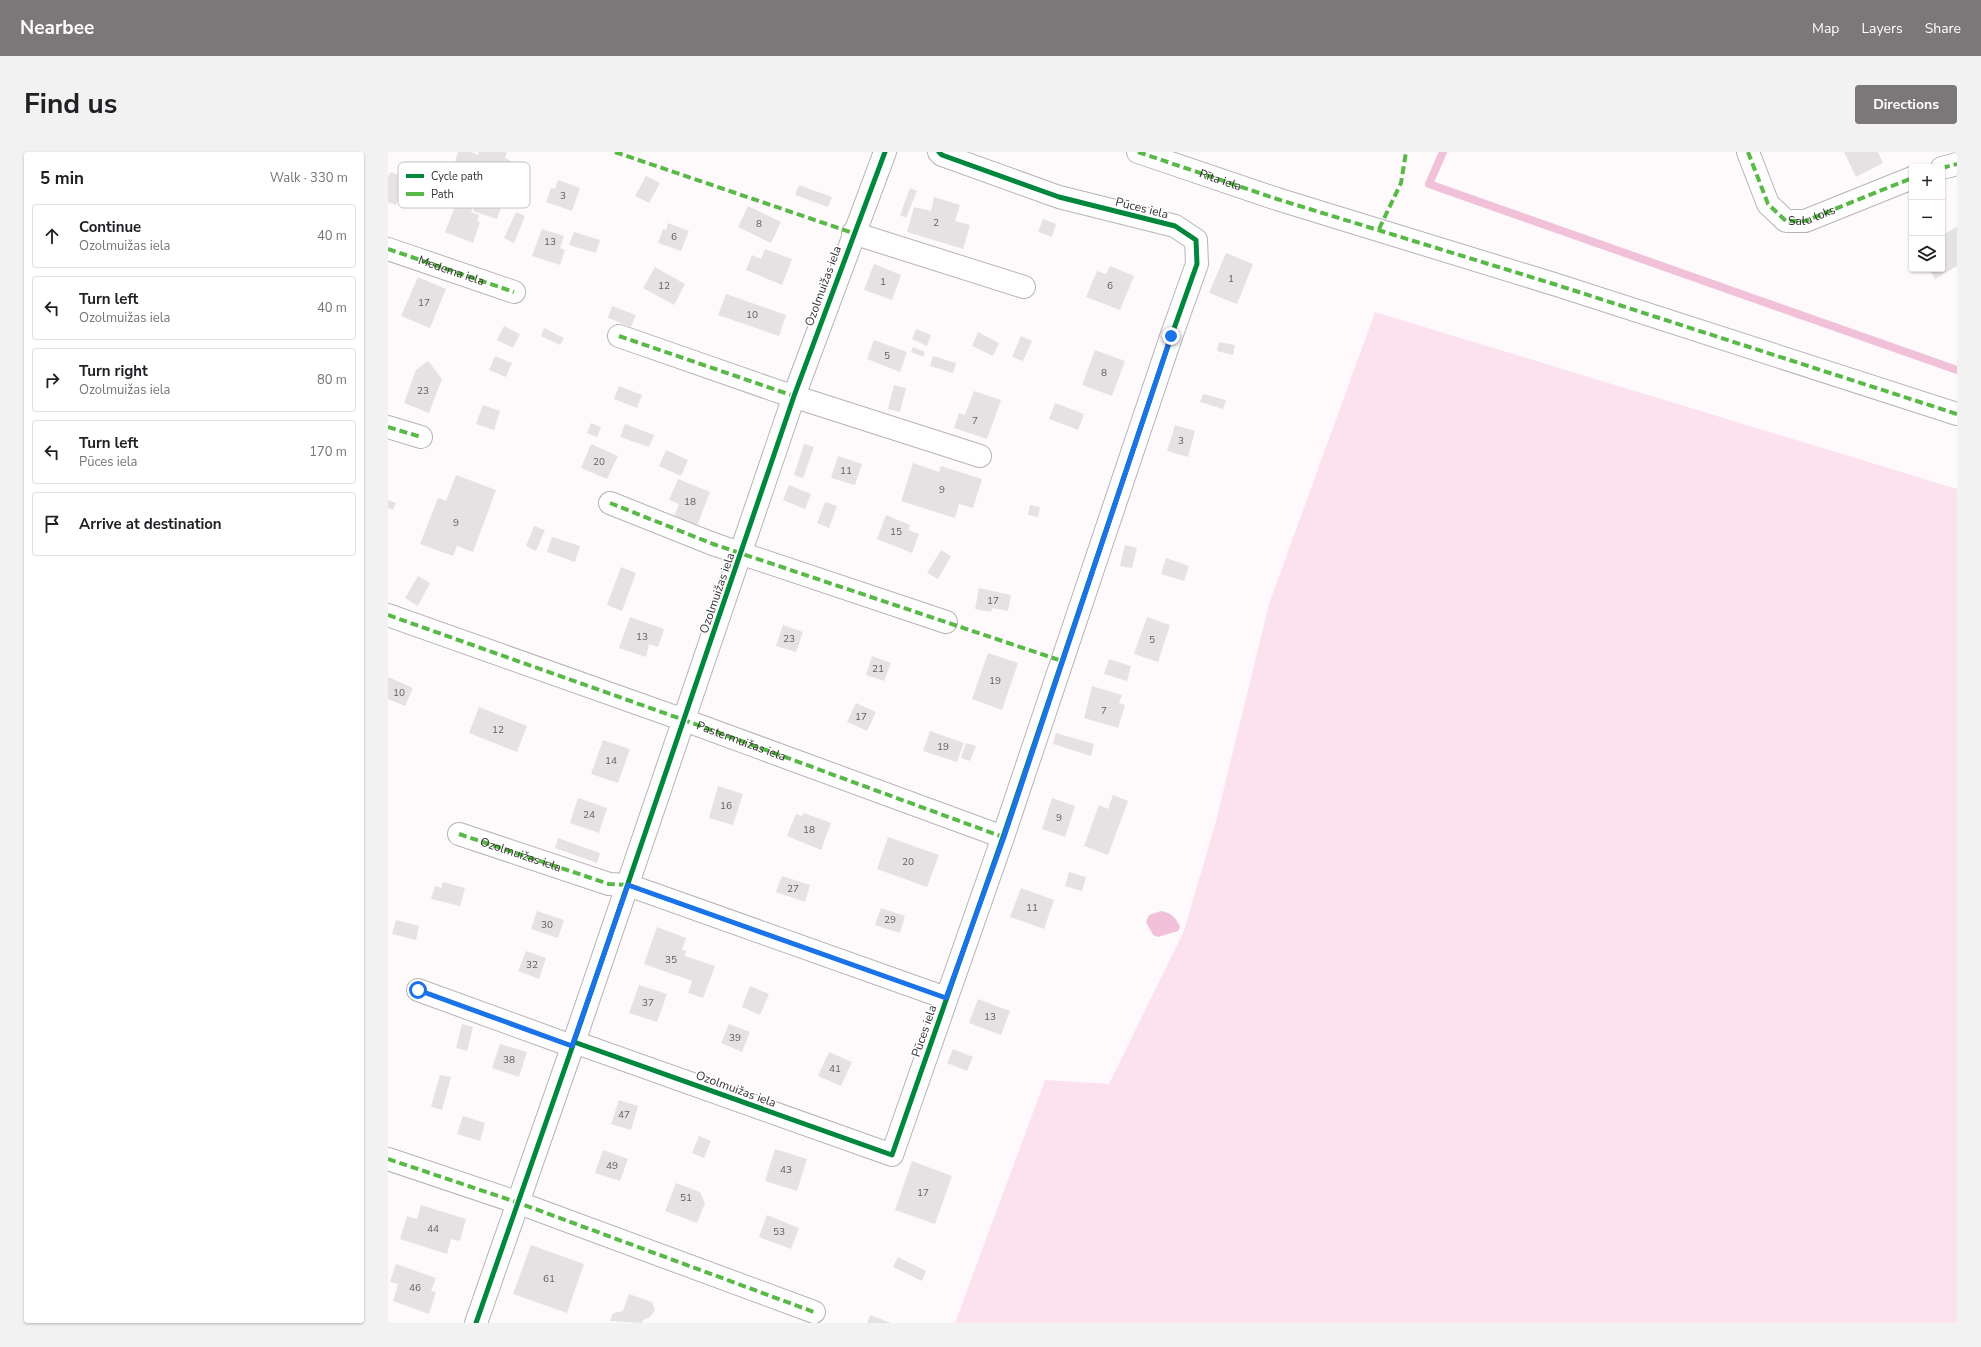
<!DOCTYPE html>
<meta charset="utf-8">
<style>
:root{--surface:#fff;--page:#f2f2f2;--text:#202124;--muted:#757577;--line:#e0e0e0;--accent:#7c7779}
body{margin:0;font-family:"Nunito Sans",sans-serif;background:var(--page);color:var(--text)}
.controls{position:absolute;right:12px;top:12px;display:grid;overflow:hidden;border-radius:4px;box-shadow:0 1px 3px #0004}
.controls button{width:36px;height:36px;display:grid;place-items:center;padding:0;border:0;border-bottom:1px solid var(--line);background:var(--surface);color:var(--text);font:20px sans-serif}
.stop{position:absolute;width:12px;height:12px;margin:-9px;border:3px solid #1a73e8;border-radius:50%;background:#fff}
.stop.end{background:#1a73e8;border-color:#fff;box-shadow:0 1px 4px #0008}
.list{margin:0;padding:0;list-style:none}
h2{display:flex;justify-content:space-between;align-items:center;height:52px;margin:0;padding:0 16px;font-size:17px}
h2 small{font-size:13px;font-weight:400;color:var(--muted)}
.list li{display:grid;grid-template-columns:26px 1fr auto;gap:12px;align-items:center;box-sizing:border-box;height:64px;margin:0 8px 8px;padding:0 8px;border:1px solid var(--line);border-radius:4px}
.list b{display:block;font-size:15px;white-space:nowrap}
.list p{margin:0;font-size:13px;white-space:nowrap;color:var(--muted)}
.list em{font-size:13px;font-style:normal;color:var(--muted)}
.icon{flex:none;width:22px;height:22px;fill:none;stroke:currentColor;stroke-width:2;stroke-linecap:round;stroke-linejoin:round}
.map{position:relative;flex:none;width:1569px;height:1171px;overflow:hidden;border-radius:4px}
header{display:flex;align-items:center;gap:24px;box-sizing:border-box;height:56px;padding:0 20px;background:var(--accent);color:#fff}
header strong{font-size:19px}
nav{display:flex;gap:22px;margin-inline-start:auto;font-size:14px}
.intro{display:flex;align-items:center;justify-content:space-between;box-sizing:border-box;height:96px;padding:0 24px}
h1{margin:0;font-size:28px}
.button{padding:10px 18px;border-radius:4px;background:var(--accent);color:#fff;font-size:14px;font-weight:700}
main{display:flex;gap:24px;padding:0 24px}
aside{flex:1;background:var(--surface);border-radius:4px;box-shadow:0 1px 3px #0004}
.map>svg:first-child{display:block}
</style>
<header>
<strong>Nearbee</strong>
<nav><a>Map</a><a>Layers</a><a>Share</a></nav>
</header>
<div class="intro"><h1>Find us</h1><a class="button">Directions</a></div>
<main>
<aside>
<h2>5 min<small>Walk · 330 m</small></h2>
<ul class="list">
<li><svg class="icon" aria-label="ahead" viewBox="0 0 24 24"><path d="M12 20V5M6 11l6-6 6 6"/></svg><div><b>Continue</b><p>Ozolmuižas iela</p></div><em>40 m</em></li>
<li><svg class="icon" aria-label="left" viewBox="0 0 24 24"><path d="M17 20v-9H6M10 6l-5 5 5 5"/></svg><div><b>Turn left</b><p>Ozolmuižas iela</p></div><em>40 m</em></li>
<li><svg class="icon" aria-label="right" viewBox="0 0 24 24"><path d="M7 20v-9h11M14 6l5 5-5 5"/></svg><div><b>Turn right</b><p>Ozolmuižas iela</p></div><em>80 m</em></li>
<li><svg class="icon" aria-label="left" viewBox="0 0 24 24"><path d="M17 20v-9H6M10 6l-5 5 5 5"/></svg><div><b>Turn left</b><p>Pūces iela</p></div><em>170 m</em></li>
<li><svg class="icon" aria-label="arrive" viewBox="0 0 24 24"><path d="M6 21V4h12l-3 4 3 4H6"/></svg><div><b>Arrive at destination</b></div></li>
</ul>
</aside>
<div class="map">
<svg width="1569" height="1171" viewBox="0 0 1569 1171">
<rect width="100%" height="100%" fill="#fefafc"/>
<!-- green -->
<path fill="#fce1ee" d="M987 160 1569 337V1171H567L657 928 721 932 796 779 828 669 881 452Z"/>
<!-- water -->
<path fill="#f0c1d8" d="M773 759C784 761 788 766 792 775L790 779 770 785 765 783 758 770 761 763Z"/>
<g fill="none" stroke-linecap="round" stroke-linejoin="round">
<!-- stream -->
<path stroke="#f0c1d8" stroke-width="8" d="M1055 0 1041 32 1569 218"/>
</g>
<!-- building -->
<g fill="#e6e2e4">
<path d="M70 0H83L90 3 91 0H119L117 6 129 12 121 29 107 23 103 32 81 23 84 16 67 9Z"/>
<path d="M1456 0H1490L1495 11 1468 25Z"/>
<path d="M2 20 17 25 8 53 0 50V26Z"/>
<path d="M258 24 272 31 261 51 247 44Z"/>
<path d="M170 28 192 36 184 59 158 50 163 36 167 37Z"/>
<path d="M411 33 444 45 440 55 407 43Z"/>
<path d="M522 36 529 39 518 66 512 63Z"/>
<path d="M71 44 87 50 83 60 91 63 89 69 92 70 85 91 57 80Z"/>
<path d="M90 45 114 53 109 67 85 59Z"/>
<path d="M546 45 572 53 567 69 582 73 575 97 519 80 526 55 543 59Z"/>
<path d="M360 54 393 70 383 91 350 75Z"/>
<path d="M128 60 137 64 126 91 116 86Z"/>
<path d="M655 67 668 72 664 85 650 80Z"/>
<path d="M280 71 301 79 293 99 270 91 275 77 278 78Z"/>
<path d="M1569 75V114L1547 127 1541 117H1554V83Z"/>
<path d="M154 77 176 84 172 96 177 98 172 113 144 104Z"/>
<path d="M186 80 212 88 208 101 181 93Z"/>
<path d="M377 97 404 107 394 133 358 118 364 103 373 107Z"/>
<path d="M838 101 865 112 849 152 821 141Z"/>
<path d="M486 112 513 123 504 148 476 138Z"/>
<path d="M722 114 746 124 732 158 698 145 709 119 718 122Z"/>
<path d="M267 115 297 132 286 153 255 136Z"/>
<path d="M30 125 58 137 42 176 13 164Z"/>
<path d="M338 142 398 163 391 184 330 163Z"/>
<path d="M224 154 248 163 243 175 220 166Z"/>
<path d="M116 174 132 182 125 196 109 188Z"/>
<path d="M156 176 176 186 172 193 153 184Z"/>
<path d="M528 177 543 183 539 194 524 187Z"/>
<path d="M590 180 611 191 605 204 584 194Z"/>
<path d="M633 184 644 189 635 209 624 205Z"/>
<path d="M486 188 519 200 512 220 479 207Z"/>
<path d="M831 190 847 193 845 203 829 199Z"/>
<path d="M525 195 537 200 535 205 523 200Z"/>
<path d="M707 198 737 209 724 244 694 233Z"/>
<path d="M107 204 124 211 118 225 101 218Z"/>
<path d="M545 204 568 211 565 221 542 214Z"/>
<path d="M40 209 54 227 41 261 16 251 28 218Z"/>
<path d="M506 233 518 236 512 260 500 257Z"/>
<path d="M231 234 254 243 249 256 226 247Z"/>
<path d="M586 239 613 248 599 287 566 276 571 261 577 263Z"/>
<path d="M815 242 838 248 835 257 812 250Z"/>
<path d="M667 251 696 262 690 278 661 267Z"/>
<path d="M95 253 112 259 106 278 88 272Z"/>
<path d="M203 271 213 275 209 285 199 281Z"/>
<path d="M237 272 266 283 261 295 232 285Z"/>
<path d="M787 273 807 279 800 305 779 299Z"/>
<path d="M203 292 230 304 219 327 193 316Z"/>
<path d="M416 292 426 295 415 326 406 323Z"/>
<path d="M278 298 300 308 293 324 271 314Z"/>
<path d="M450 304 474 312 467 333 443 326Z"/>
<path d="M525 311 551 320 553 314 594 327 585 356 571 352 567 366 513 349Z"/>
<path d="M68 323 108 338 85 400 69 394 65 404 32 392 50 346 58 349Z"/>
<path d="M290 327 322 340 309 374 286 365 291 352 281 348Z"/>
<path d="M401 333 423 342 417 357 395 348Z"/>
<path d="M0 348 8 351 5 358 0 356Z"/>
<path d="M437 350 449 354 441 376 429 371Z"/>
<path d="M642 353 652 355 650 365 640 363Z"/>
<path d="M498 363 522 373 520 378 531 382 524 401 489 387Z"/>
<path d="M146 374 157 378 148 399 138 394Z"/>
<path d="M164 385 192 394 187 410 159 400Z"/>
<path d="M737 393 749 396 744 416 732 414Z"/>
<path d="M553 398 563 404 550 427 539 421Z"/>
<path d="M778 406 801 414 796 429 773 422Z"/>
<path d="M233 415 248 421 234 459 219 453Z"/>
<path d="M30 424 42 431 30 454 17 446Z"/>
<path d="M591 436 623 443 620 459 604 456 603 460 587 457Z"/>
<path d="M242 465 276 477 270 495 261 492 258 505 231 496Z"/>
<path d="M759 465 782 473 770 510 746 502Z"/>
<path d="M395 473 415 480 408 500 388 494Z"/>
<path d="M600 501 630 511 614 558 584 547Z"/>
<path d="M484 504 503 511 496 529 478 523Z"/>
<path d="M721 507 743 514 739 529 716 522Z"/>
<path d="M0 525 25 536 17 554 0 547Z"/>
<path d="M704 534 734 543 731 551 737 553 730 576 696 566Z"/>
<path d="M468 551 488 560 479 579 459 570Z"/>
<path d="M91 555 139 574 129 600 81 581Z"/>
<path d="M542 579 576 591 569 610 535 599Z"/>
<path d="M668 581 706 592 703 604 665 592Z"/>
<path d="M215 588 242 597 230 631 203 622Z"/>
<path d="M578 591 588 594 582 609 573 606Z"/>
<path d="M330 634 355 642 345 673 321 666Z"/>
<path d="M725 643 740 649 720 703 696 694 711 653 720 657Z"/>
<path d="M190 646 219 656 211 681 182 671Z"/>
<path d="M664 646 687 654 677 685 654 677Z"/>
<path d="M416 661 443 671 433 698 399 684 408 662 414 664Z"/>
<path d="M500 685 551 703 539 735 489 717Z"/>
<path d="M170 686 212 701 209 711 167 696Z"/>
<path d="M681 720 698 725 694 739 677 734Z"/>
<path d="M394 724 422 733 417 750 388 740Z"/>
<path d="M55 730 77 736 72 754 43 747 47 734 53 736Z"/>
<path d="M633 736 666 748 656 777 622 765Z"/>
<path d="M493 756 517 764 512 781 487 773Z"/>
<path d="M149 759 176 768 170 786 143 777Z"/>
<path d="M8 768 31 774 28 788 4 782Z"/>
<path d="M269 775 298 786 294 798 298 799 297 804 327 814 315 846 300 841 304 829 256 812Z"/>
<path d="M138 799 158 806 151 827 130 819Z"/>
<path d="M251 833 279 842 269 870 241 861Z"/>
<path d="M362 834 381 842 372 863 354 855Z"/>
<path d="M590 847 622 859 613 883 581 871Z"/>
<path d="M74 872 85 875 79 899 68 896Z"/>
<path d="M341 872 362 880 354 900 333 891Z"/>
<path d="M112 892 139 900 131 925 104 916Z"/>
<path d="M565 897 585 905 579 919 559 911Z"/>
<path d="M441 900 464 910 453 934 430 924Z"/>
<path d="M52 923 63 925 54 958 43 955Z"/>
<path d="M231 948 250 954 243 978 223 972Z"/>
<path d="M75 964 97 971 92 989 69 982Z"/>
<path d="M311 984 323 989 316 1006 304 1001Z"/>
<path d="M387 997 419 1007 409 1039 377 1029Z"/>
<path d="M215 998 240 1007 232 1029 207 1021Z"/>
<path d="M524 1009 564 1024 547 1072 507 1058Z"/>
<path d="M288 1031 312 1040 317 1051 309 1071 277 1059Z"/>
<path d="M33 1053 78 1067 72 1089 63 1087 59 1102 12 1087 19 1064 29 1067Z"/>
<path d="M379 1063 411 1076 403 1097 371 1085Z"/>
<path d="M143 1093 196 1112 179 1161 125 1142Z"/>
<path d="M510 1105 538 1119 534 1129 505 1115Z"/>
<path d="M8 1112 48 1126 43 1139 48 1140 41 1162 5 1149 10 1132 2 1130Z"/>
<path d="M241 1142 264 1150 267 1158 262 1165 255 1168 254 1171 222 1169 225 1161 235 1159Z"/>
<path d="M482 1163 503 1171H479Z"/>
</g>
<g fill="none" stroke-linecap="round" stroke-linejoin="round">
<!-- minor casing -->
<g stroke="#b8b3b5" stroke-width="24">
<g id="minor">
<path d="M750 0 889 47 1169 133 1569 262"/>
<path d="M1360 0 1380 52 1398 69H1417L1524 26"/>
<path d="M1554 16 1569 12"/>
<path d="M465 81 636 135"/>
<path id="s1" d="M0 97 126 140"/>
<path d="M231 184 389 239 592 304"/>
<path d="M0 275 33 285"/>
<path d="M222 351 325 392 558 470"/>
<path d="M0 463 296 568 615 685"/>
<path d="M71 682 221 732 240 733 558 846"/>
<path d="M30 838 184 894"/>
<path d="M186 890 504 1003 615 685 783 185 809 112 808 88 787 74 671 45 554 3 551 0"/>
<path d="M0 1007 131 1051 426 1160"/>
<path d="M88 1171 186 890 406 244 497 0"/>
</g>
</g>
<!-- minor -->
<use href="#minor" stroke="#fffeff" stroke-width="22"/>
<!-- quiet -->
<g stroke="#58b947" stroke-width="4" stroke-dasharray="8 4" stroke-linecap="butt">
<path d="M227 0 465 81"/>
<path id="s2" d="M750 0 889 47 1169 133 1569 262"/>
<path id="s3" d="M1360 0 1380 52 1398 69H1417L1524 26"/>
<path d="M1554 16 1569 12"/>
<path d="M991 77 1013 31 1018 0"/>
<path d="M0 97 126 140"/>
<path d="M231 184 406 244"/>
<path d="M0 275 33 285"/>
<path d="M222 351 325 392 674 509"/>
<path id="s4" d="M0 463 296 568 615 685"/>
<path id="s5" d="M71 682 221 732 240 733 558 846"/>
<path d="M30 838 184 894"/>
<path d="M0 1007 131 1051 426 1160"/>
</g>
<!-- cycleway casing -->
<g stroke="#fff" stroke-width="8">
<g id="cycleway">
<path d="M186 890 504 1003 615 685 783 185 809 112 808 88 787 74 671 45 554 3 551 0"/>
<path d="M88 1171 186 890 406 244 497 0"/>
</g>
</g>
<!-- cycleway -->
<use href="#cycleway" stroke="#00873e" stroke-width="5"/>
</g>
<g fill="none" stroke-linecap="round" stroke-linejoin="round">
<!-- route -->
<path stroke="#1a73e8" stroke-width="5" d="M30 838 184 894 240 733 558 846 616 685 783 184"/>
</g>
<g text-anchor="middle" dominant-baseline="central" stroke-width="3" stroke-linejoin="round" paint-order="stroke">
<!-- number labels -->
<g font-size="10" fill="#625d5f">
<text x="175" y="44">3</text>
<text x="548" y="71">2</text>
<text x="371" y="72">8</text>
<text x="286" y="85">6</text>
<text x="162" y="90">13</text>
<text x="843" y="127">1</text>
<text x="495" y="130">1</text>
<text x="276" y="134">12</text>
<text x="722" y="134">6</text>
<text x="36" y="151">17</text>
<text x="364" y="163">10</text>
<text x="499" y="204">5</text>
<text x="716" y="221">8</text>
<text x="35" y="239">23</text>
<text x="587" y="269">7</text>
<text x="793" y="289">3</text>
<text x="211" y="310">20</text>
<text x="458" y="319">11</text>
<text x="554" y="338">9</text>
<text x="302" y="350">18</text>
<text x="68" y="371">9</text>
<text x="508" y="380">15</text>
<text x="605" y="449">17</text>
<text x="254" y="485">13</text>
<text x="401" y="487">23</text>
<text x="764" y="488">5</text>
<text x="490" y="517">21</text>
<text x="607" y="529">19</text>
<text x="11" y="541">10</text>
<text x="716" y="559">7</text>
<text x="473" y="565">17</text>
<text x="110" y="578">12</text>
<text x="555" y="595">19</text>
<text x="223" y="609">14</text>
<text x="338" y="654">16</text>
<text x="201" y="663">24</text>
<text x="671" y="666">9</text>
<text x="421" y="678">18</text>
<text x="520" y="710">20</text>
<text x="405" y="737">27</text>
<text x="644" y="756">11</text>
<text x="502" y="768">29</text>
<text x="159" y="773">30</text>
<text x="283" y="808">35</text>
<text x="144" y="813">32</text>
<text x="260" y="851">37</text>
<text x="602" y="865">13</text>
<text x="347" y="886">39</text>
<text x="121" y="908">38</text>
<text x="447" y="917">41</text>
<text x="236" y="963">47</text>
<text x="224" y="1014">49</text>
<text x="398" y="1018">43</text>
<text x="535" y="1041">17</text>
<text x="298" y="1046">51</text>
<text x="45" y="1077">44</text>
<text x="391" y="1080">53</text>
<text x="161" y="1127">61</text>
<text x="27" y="1136">46</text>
</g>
<!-- street labels -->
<g font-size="12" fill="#363133" stroke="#fff">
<text stroke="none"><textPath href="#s2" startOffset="87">Rīta iela</textPath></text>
<text transform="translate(754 56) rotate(14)">Pūces iela</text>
<text stroke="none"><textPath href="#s3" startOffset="107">Salu loks</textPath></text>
<text stroke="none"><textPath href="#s1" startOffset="67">Medema iela</textPath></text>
<text transform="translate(435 134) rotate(-70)">Ozolmuižas iela</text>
<text transform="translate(329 441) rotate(-71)">Ozolmuižas iela</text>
<text stroke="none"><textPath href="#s4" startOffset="375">Pastermuižas iela</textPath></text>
<text stroke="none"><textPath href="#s5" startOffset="65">Ozolmuižas iela</textPath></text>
<text transform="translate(536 879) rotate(-71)">Pūces iela</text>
<text transform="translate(348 937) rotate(20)">Ozolmuižas iela</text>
</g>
</g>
<!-- legend -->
<rect x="10" y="10" width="132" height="46" rx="6" fill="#fff" stroke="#c3c1c2" stroke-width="1"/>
<rect x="18" y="22" width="18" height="4" fill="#00873e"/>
<rect x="18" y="40" width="18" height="4" fill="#58b947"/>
<g font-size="11" fill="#363133">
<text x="43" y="28">Cycle path</text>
<text x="43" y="46">Path</text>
</g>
</svg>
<div class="controls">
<button>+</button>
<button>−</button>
<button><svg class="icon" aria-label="layers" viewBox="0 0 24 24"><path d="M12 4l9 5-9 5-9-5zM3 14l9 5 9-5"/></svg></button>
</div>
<div class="stop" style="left:30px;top:838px"></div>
<div class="stop end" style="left:783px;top:184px"></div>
</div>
</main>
